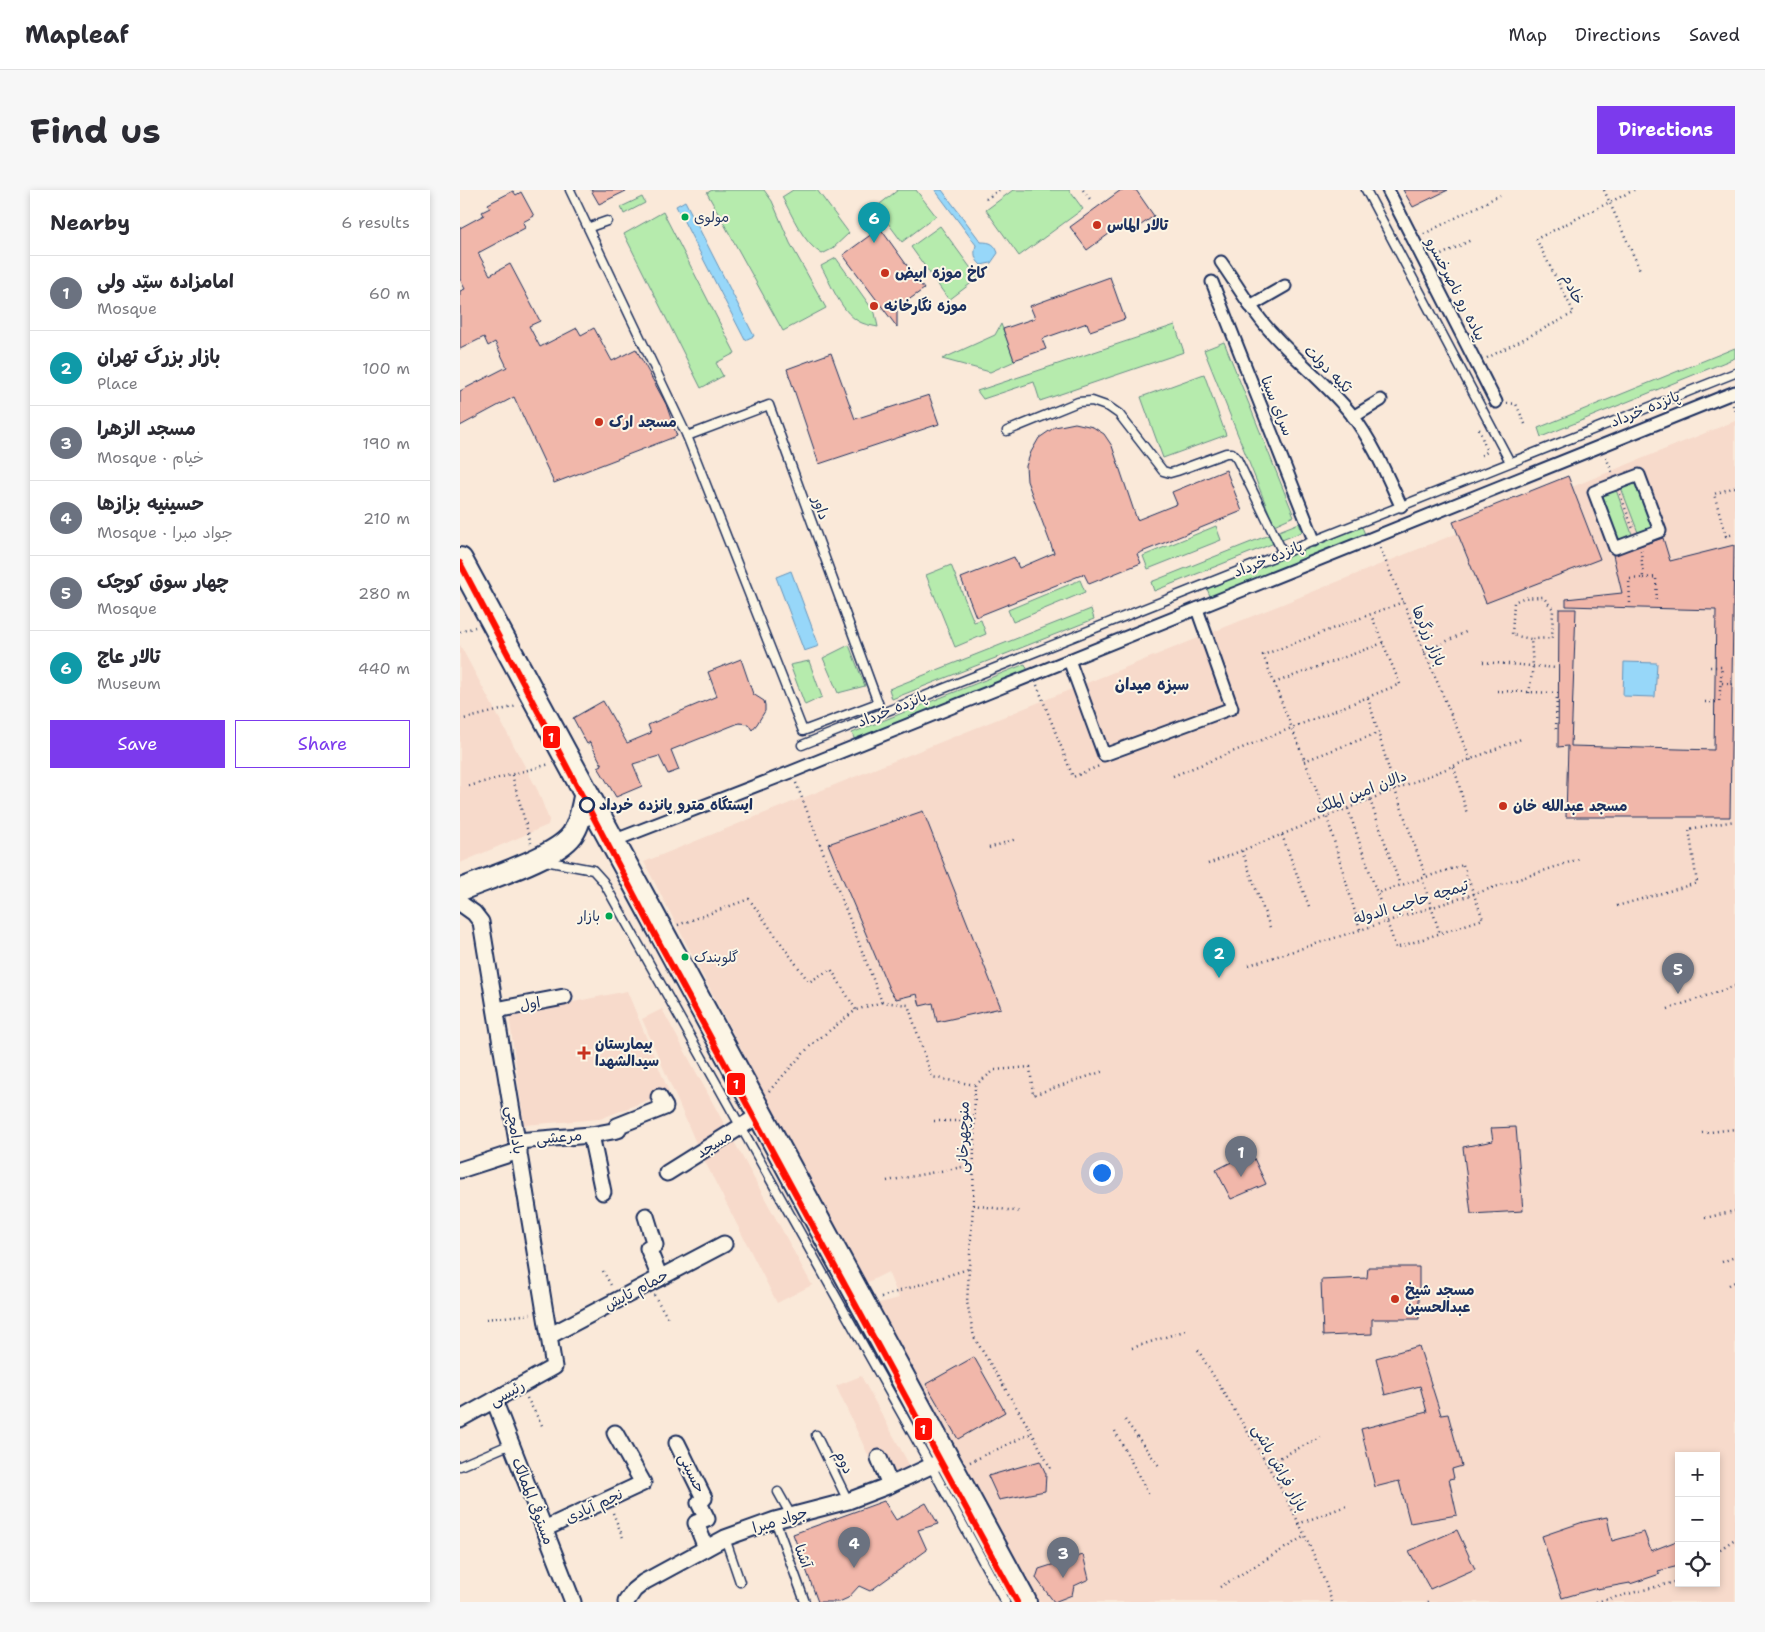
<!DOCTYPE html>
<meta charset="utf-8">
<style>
:root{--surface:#fff;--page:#f7f7f7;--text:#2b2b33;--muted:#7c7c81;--line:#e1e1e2;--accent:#7c3aed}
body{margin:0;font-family:"Shantell Sans","Playpen Sans Arabic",sans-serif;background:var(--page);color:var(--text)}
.controls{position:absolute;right:15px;bottom:15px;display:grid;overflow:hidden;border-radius:0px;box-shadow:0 2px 8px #0003}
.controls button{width:45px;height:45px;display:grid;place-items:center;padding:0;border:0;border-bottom:1px solid var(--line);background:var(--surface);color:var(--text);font:25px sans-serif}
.you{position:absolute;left:641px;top:982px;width:18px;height:18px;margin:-12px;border:4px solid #fff;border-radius:50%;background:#1a73e8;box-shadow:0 0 0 8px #1a73e833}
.badge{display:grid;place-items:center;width:32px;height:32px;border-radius:50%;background:var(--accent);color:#fff;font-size:16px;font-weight:700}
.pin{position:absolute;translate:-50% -41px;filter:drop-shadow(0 1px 2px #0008)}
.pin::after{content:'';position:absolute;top:26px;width:18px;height:15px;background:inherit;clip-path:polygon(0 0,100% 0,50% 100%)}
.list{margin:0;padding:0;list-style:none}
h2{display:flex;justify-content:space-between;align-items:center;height:65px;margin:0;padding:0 20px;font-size:21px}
h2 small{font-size:16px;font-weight:400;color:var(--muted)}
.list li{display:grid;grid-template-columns:32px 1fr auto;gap:15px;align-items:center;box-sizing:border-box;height:75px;padding:0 20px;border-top:1px solid var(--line)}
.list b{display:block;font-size:19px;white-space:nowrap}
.list p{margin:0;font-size:16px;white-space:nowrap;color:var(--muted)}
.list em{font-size:16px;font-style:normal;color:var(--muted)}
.actions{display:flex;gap:10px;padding:15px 20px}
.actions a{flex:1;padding:11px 0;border:1px solid var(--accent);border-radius:0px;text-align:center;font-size:18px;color:var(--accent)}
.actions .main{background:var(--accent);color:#fff}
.icon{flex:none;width:28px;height:28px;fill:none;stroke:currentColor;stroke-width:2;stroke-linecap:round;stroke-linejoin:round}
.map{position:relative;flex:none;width:1275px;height:1412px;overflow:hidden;border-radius:0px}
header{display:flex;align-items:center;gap:30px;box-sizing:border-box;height:70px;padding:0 25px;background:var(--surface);border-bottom:1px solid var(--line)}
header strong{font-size:24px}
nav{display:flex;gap:28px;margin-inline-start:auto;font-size:18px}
.intro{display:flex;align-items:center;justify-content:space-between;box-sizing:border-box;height:120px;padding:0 30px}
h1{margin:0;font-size:35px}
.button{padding:12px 22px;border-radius:0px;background:var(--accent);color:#fff;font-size:18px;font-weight:700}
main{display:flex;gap:30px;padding:0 30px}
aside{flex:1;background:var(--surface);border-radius:0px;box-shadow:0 2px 8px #0003}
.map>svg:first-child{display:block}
</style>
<header>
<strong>Mapleaf</strong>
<nav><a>Map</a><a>Directions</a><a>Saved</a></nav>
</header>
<div class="intro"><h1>Find us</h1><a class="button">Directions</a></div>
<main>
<aside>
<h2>Nearby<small>6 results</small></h2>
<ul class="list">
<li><span class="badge" style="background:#6b7280">1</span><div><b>امامزاده سیّد ولی</b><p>Mosque</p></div><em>60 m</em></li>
<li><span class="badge" style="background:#0f9aa8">2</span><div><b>بازار بزرگ تهران</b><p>Place</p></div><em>100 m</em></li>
<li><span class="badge" style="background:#6b7280">3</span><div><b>مسجد الزهرا</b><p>Mosque · خیام</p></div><em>190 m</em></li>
<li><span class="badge" style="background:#6b7280">4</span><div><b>حسینیه بزازها</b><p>Mosque · جواد مبرا</p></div><em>210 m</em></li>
<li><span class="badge" style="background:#6b7280">5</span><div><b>چهار سوق کوچک</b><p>Mosque</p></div><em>280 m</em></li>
<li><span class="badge" style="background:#0f9aa8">6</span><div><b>تالار عاج</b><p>Museum</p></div><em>440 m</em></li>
</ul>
<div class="actions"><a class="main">Save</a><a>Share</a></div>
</aside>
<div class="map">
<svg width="1275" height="1412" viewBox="0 0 1275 1412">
<rect width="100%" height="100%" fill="#fae9d9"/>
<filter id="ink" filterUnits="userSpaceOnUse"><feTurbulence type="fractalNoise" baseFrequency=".02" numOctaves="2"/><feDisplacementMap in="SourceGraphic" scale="10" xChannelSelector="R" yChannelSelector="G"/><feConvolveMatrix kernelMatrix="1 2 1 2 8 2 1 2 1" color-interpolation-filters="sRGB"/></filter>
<g filter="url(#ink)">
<!-- built -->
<g fill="#f7dacb" fill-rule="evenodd">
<path d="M1275 231V1412H575L416 1114 439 1108 428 1082 406 1093 310 915 184 672ZM1219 1266H1256V1393H1219Z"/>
<path d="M0 455 78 601 89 630 88 635 0 673Z"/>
<path d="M167 801 209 902 140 929 64 935 49 825Z"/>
<path d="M202 819 268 941 239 960 182 829Z"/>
<path d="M271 946 352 1095 317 1113 241 964Z"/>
<path d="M401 1186 452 1280 421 1293 376 1196Z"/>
</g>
<!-- green -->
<g fill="#b6ebad" stroke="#688d86">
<path d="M252 0H304L312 11 330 53 366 118 323 141 247 3Z"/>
<path d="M333 0H357L389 43 372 59 362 64C342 52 333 26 322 7Z"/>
<path d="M438 0H456L476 26 442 52 416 17Z"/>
<path d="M553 0H609L623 19 559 66 526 20Z"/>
<path d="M182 7 185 13 164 24 161 17Z"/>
<path d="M203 22 275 163 256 173 263 186 241 198 164 44Z"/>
<path d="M480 36 518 88 489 110 451 57Z"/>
<path d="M376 68 415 123 418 137C413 136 407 135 402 133 382 125 371 94 361 76Z"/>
<path d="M541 134 555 171 530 182 482 169 535 145Z"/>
<path d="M715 135 724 162 580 211 574 192 523 209 517 201Z"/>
<path d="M764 152 834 326 814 335 744 160Z"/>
<path d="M1275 158V168L1081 247 1078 238Z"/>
<path d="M744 184 766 245 703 268 681 207Z"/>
<path d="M1177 289 1196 339 1179 345 1160 295Z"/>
<path d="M1155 297 1173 347 1155 353 1137 303Z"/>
<path d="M839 333 842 342 694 401 691 392Z"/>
<path d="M901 335 905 344 751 408 747 399Z"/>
<path d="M756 336 761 350 688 379 683 366Z"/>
<path d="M491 375 514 432 521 430 526 444 495 457 466 385Z"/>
<path d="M620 390 625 402 553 432 548 420Z"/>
<path d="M631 419 634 429 432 509 429 499Z"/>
<path d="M389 455 405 496 378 503 363 468Z"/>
<path d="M349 471 362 507 345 515 330 475Z"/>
<path d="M565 474 568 481 395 551 392 543Z"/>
</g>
<!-- water -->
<g fill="#97d7f9" stroke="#6594bb">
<path d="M475 0H482L521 52C531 52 535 54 538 63L531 73 521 75C514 69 514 63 516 55Z"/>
<path d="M225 11 294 146 285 150 216 16Z"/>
<path d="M331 381 359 456 344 461 316 387Z"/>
<path d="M1164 472 1197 473 1195 507 1163 506Z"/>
</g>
<!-- building -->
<g fill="#f1b7aa" stroke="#1b2f5e">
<path d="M131 0H168L139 14Z"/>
<path d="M661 0H676L694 26 671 42 664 33 627 60 610 37Z"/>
<path d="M943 0H988L953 17Z"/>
<path d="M53 1 56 5 61 2 74 26 63 32 65 38 18 63 30 85 50 74 80 131 69 136 80 157 117 138 121 145 134 138 152 171 176 159 206 214 217 246 94 293 54 207 0 236V201L47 177 35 152 28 156 24 147 0 159V101L5 99 0 89V38L24 25 22 22 30 18 28 14Z"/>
<path d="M420 38 464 99 437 118V137L383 65Z"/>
<path d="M650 87 665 129 630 141 627 133 582 149 586 159 554 170 543 139 575 128 570 116Z"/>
<path d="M371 163 395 229 469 205 479 234 359 274 327 179Z"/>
<path d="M615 233 633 237 644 244 652 256 677 330 717 314 712 302 766 280 782 321 677 364 681 373 629 394 624 384 516 427 501 388 554 367 559 378 594 363 567 291 566 276 571 262 579 248 595 237Z"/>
<path d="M1108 286 1140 369 1026 413 993 332Z"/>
<path d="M1203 348 1210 371 1274 355 1270 627H1106L1108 556 1098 557 1099 419H1116L1111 556 1254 560 1256 420 1106 416V409L1162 403 1153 365Z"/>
<path d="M281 469 293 504 304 511 305 515V521L297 534 292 540 288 534 279 533 211 560 219 580 208 584 199 566 173 574 182 596 156 607 138 577 142 575 130 552 127 554 113 528 143 511 167 553 191 543 188 535 257 506 248 482Z"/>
<path d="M463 621 541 818 477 832 473 813 460 816 457 804 436 809 430 801 368 654Z"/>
<path d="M1056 937 1063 1021 1011 1024 1003 957 1033 951 1031 938Z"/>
<path d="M791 962 806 994 771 1009 756 980Z"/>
<path d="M908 1077H959V1129H912V1144L863 1146 861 1090 907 1088Z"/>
<path d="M959 1156 981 1225 988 1224 1002 1276 992 1279 994 1288 989 1289 997 1325 950 1333 939 1291 915 1297 901 1239 967 1222 960 1196 925 1205 916 1168Z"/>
<path d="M514 1167 545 1222 498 1249 466 1194Z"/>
<path d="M580 1271 586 1284 585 1301 539 1310 528 1286Z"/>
<path d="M424 1311 436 1330 466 1313 478 1334 458 1340 467 1360 410 1401 399 1396 388 1408 379 1412H358L333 1344Z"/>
<path d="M1147 1327 1152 1351 1184 1342 1191 1361 1219 1350V1376L1198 1381 1200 1384 1170 1394V1393L1137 1399V1398L1102 1408 1082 1346 1123 1332Z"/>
<path d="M997 1340 1015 1379 970 1399 949 1361Z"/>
<path d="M623 1365 629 1389 614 1396 612 1405 594 1412 576 1388 579 1379Z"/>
</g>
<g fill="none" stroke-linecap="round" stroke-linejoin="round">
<!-- service casing -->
<g stroke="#1b2f5e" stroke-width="11">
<g id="service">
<path d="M110 0 227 246 343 541 418 513"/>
<path d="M906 0 1050 272"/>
<path d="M130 37 147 31"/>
<path d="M547 241 618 212 632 211 649 217 659 224 703 281 710 283 717 281 766 263H772L777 269 823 363"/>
<path d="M227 246 309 215 418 513"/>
<path d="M342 555 1275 183"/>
<path d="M85 671 133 680 143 691 471 1276 545 1412"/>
<path d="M356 1245 388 1311"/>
<path d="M0 1276 51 1254"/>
<path d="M318 1302 332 1327"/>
<path d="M315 1330 345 1412"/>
<path d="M265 1348 280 1392"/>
</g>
</g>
<!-- pedestrian casing -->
<g stroke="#1b2f5e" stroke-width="15">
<g id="pedestrian">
<path d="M928 0 1036 212"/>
<path d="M761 72C778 96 792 122 812 143 838 172 868 195 892 225 913 252 927 286 941 316"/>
<path d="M752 92 854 350"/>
<path d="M790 116 825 96"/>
<path d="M893 227 921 210"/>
<path d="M1179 285 1200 341 1155 358 1134 302Z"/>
<path d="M609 470 644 565 772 518 737 419"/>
<path d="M153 651 331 582 1275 202"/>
</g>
</g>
<!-- minor casing -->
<g stroke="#1b2f5e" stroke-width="19">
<g id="minor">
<path d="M0 713 14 723 21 732 94 1177 0 1229"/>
<path d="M36 820 104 807"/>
<path d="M131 945 143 1002"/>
<path d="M57 951 131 945 158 940 157 936 205 917 199 907"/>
<path d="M0 980 59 961"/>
<path d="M207 983 301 924"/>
<path d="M186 1026 195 1055 188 1058 200 1088"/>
<path d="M89 1146 264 1054"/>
<path d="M34 1210 113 1412"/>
<path d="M217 1253 244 1308 239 1313 247 1329 236 1333 246 1358"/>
<path d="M419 1268 430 1295"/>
<path d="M84 1339 183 1293 155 1243"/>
<path d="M166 1412 174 1400 184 1392 265 1348 315 1330 388 1311 430 1295 486 1269"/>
</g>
</g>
<!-- secondary casing -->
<g stroke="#1b2f5e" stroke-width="25">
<path id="secondary" d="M0 700C28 688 95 668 112 645 121 633 122 615 126 601"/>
</g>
<!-- primary casing -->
<g stroke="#1b2f5e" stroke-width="28">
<path id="primary" d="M0 370 564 1412"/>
</g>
<!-- path -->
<g stroke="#1b2f5e" stroke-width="2.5" stroke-dasharray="1 4" stroke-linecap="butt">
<path d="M623 0 630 9"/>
<path d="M1144 0 1181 82"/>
<path d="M526 9 539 0"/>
<path d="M964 44 1040 5"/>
<path d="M977 67 1011 50"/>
<path d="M1027 168 1114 123 1076 49 1174 0"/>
<path d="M1047 213 1056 214 1065 234"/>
<path d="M1273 215 1275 223"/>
<path d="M1019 239 1027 262 1020 266"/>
<path d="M1146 267 1152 282"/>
<path d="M1275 297 1254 304 1266 346 1275 344"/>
<path d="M1160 304 1173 339"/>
<path d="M920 358 1011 571"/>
<path d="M1183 388 1196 387 1197 414"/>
<path d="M1170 413 1169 389 1183 388 1181 360"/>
<path d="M0 442 15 437"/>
<path d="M964 462 1008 441"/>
<path d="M1023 472 1097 478"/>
<path d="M814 493 923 453"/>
<path d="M1262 493 1275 495"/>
<path d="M577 495 613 587 639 576"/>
<path d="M1037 501 1097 503 1096 539"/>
<path d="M1069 503 1073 477 1071 449 1052 445 1054 412 1063 408 1083 407 1093 419 1092 448 1071 449"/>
<path d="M908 508 935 600 966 687"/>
<path d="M1245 512H1259L1262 477H1250"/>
<path d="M0 530 57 516"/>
<path d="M844 571 918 543"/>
<path d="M994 577 1007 624"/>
<path d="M52 585 71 653"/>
<path d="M713 586 940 494 911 425"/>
<path d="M336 593 422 812 448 815 472 887 515 895 513 1015 507 1112 514 1147 572 1243 592 1281"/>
<path d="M9 596 90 574"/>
<path d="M910 610 940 695"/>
<path d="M888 619 917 703"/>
<path d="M822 645 850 719"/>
<path d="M529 658 556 649"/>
<path d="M782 661 811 740"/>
<path d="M748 674 1061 549"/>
<path d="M1003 675 1023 729 936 758 917 703Z"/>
<path d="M962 688 980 744"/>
<path d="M1157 716 1237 693 1229 639 1275 631"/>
<path d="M218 735 289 709 349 792 371 779 396 820"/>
<path d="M900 739 867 627 803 465 943 412"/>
<path d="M789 775 1014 704 1119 669"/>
<path d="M1208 819 1275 796"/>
<path d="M515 895 535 880 570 877 573 905 644 881"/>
<path d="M309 901 351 855 396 820 422 812"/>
<path d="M474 931H514"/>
<path d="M1242 943 1275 939"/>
<path d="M427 991 513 975"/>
<path d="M513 1015 562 1022"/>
<path d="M1245 1028 1275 1021"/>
<path d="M1262 1072 1275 1067"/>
<path d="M143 1081 152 1097"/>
<path d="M1269 1095 1275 1092"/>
<path d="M194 1105 209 1130"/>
<path d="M421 1107 508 1079"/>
<path d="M26 1129 71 1124"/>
<path d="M672 1158 727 1140"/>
<path d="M738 1160C786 1241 842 1322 872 1412"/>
<path d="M67 1208 83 1237"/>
<path d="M665 1230 699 1276"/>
<path d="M655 1241 689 1305"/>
<path d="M510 1272 572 1243"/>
<path d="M807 1274 861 1247"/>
<path d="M153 1323 164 1350"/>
<path d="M838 1334 886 1316"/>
<path d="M1256 1362 1275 1349"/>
<path d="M760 1397 845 1346"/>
<path d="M968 1412 970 1411"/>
<path d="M1136 1412 1219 1391"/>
</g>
<!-- service -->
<use href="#service" stroke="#fcf5e5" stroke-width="8"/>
<!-- pedestrian -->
<use href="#pedestrian" stroke="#fcf5e5" stroke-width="11"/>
<!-- minor -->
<use href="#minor" stroke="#fcf5e5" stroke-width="15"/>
<!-- secondary -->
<use href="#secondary" stroke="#fcf5e5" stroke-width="21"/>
<!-- primary -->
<use href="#primary" stroke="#fcf5e5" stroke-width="24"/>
<!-- metro-1 casing -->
<g stroke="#fcf5e5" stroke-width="10">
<path id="metro-1" d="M0 373 201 756 557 1412"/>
</g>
<!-- metro-1 -->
<use href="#metro-1" stroke="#ff0f04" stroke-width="6"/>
</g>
</g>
<!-- markers -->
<g fill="#00a651" stroke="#fcf5e5" stroke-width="2">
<circle cx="225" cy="27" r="4.5"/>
<circle cx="149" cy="726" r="4.5"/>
<circle cx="225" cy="767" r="4.5"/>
</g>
<g fill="#c8321e" stroke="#fcf5e5" stroke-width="2">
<circle cx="637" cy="35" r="5"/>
<circle cx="425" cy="83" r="5"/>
<circle cx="414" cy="116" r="5"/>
<circle cx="139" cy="232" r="5"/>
<circle cx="1043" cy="616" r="5"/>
<path d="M121.5 855.5h5v5h5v5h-5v5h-5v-5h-5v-5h5z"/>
<circle cx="935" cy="1109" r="5"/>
</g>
<circle fill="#fcf5e5" stroke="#1b2f5e" stroke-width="2.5" cx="127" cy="615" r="7"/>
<g text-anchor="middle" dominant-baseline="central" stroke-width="4" stroke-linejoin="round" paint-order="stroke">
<!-- bus labels -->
<g font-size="14" fill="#1b2f5e" stroke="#fcf5e5" text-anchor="start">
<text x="234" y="27">مولوى</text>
<text x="140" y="726" text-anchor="end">بازار</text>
<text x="234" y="767">گلوبندک</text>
</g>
<!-- poi labels -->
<g font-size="15" font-weight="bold" fill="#1b2f5e" stroke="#fcf5e5" text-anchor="start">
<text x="647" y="35">تالار الماس</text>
<text x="435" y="83">کاخ موزه ابیض</text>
<text x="424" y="116">موزه نگارخانه</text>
<text x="149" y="232">مسجد ارک</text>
<text x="1053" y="616">مسجد عبدالله خان</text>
<text x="135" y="854">بیمارستان<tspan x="135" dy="17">سیدالشهدا</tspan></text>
<text x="945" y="1100">مسجد شیخ<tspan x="945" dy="17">عبدالحسین</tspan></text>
</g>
<!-- street labels -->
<g font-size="15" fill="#1b2f5e" stroke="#fcf5e5">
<text transform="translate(996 99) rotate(63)">پیاده رو ناصرخسرو</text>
<text transform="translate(1113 99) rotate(65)">خادم</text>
<text transform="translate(868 179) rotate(45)">تکیه دولت</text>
<text transform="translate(817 216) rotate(68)">سرای سینا</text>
<text transform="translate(1185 219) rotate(-22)">پانزده خرداد</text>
<text transform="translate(361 318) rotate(70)">داور</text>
<text transform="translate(808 369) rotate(-22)">پانزده خرداد</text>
<text transform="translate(969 446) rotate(67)">بازار زرگرها</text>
<text transform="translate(432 519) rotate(-22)">پانزده خرداد</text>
<text transform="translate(901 602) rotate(-21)">دالان امین الملک</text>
<text transform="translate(951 712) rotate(-17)">تیمچه حاجب الدوله</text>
<text transform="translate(70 814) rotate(-11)">اول</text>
<text transform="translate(55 940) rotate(81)">بادامچی</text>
<text transform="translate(99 947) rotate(-5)">مرعشی</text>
<text transform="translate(503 947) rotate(-89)">منوچهرخانی</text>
<text transform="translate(254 954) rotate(-32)">مسجد</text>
<text transform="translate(176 1100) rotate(-28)">حمام تابش</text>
<text transform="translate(47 1203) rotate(-29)">رئیسی</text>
<text transform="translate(384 1272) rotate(64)">دوم</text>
<text transform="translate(820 1278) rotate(61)">بازار فراش باشی</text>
<text transform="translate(232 1283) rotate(64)">حسینی</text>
<text transform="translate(73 1311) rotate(69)">مستوفی الممالک</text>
<text transform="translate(134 1316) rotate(-25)">نجم آبادی</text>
<text transform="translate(320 1330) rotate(-17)">جواد مبرا</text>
<text transform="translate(343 1366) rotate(70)">آشنا</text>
</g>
<!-- stop labels -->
<g font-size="15" font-weight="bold" fill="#1b2f5e" stroke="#fcf5e5" text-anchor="start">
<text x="139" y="615">ایستگاه مترو پانزده خرداد</text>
</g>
<!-- neighbourhood labels -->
<g font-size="16" font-weight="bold" fill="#1b2f5e" stroke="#fcf5e5">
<text x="692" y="494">سبزه میدان</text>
</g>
</g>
<g stroke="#fcf5e5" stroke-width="2">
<rect x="82" y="535" width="19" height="24" rx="5" fill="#ff0f04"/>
<rect x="266" y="882" width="20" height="24" rx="5" fill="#ff0f04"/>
<rect x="454" y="1227" width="19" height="24" rx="5" fill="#ff0f04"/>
</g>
<g font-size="14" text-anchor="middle" font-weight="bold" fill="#fff">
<text x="91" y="552">1</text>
<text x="276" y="899">1</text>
<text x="463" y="1244">1</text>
</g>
</svg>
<div class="controls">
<button>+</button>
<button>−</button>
<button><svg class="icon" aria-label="locate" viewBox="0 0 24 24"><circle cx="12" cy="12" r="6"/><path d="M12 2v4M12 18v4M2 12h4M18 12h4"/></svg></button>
</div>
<div class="you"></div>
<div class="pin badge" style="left:781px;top:987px;background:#6b7280">1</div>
<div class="pin badge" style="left:759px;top:788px;background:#0f9aa8">2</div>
<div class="pin badge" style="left:603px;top:1388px;background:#6b7280">3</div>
<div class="pin badge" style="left:394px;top:1378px;background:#6b7280">4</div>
<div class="pin badge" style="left:1218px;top:804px;background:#6b7280">5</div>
<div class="pin badge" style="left:414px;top:53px;background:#0f9aa8">6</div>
</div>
</main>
